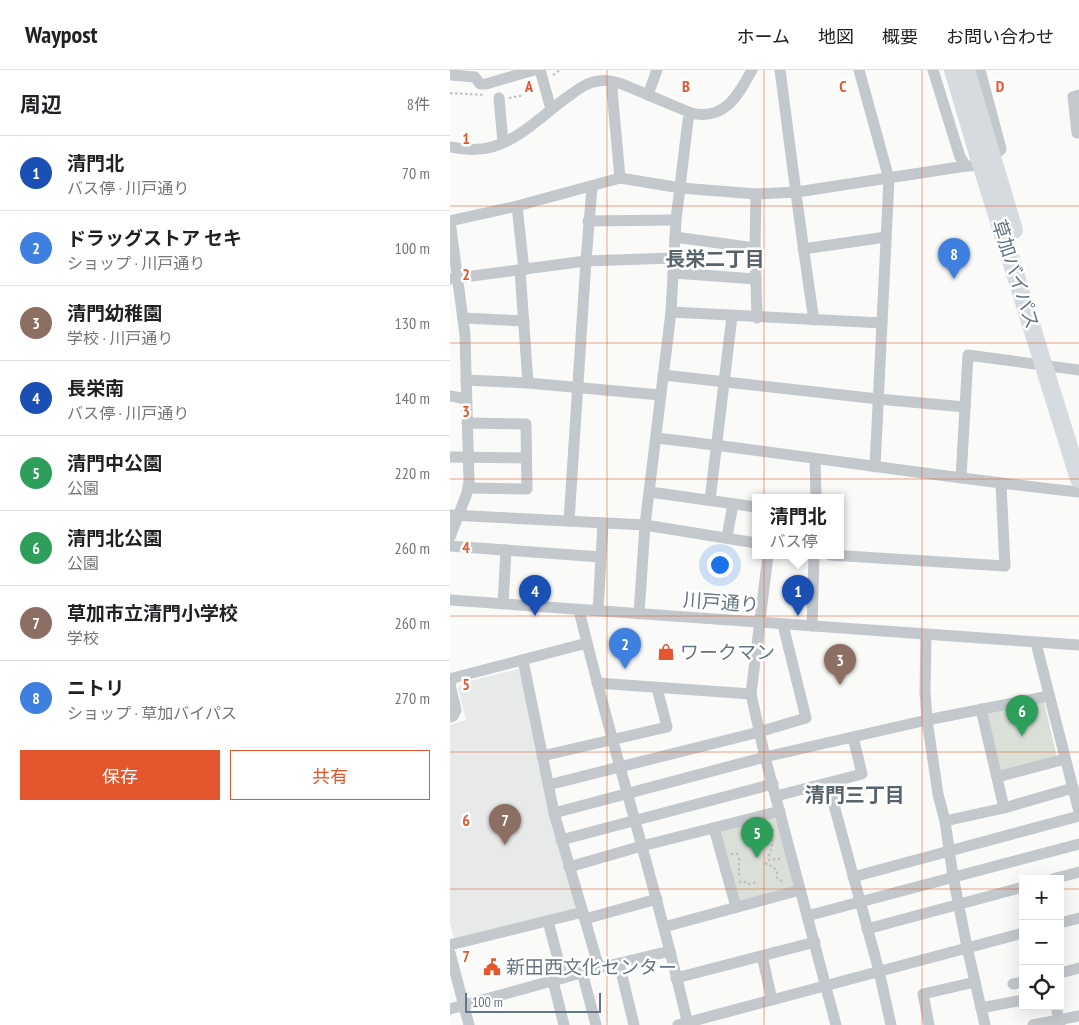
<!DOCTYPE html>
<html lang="ja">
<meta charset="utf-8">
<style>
:root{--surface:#fff;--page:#f6f6f6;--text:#202124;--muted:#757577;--line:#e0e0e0;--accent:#e4572e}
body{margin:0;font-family:"PT Sans Narrow","Noto Sans JP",sans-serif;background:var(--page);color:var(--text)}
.controls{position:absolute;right:15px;bottom:15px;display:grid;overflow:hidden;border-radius:0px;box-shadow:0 5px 20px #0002}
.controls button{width:45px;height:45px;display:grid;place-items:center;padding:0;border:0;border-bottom:1px solid var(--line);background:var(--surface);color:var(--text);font:25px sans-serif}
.scale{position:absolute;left:15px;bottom:12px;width:136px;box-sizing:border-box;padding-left:5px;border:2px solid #657683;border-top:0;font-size:14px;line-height:18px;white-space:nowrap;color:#657683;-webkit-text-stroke:4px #fff;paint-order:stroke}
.you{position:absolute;left:269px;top:494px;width:18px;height:18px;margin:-12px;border:4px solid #fff;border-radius:50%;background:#1a73e8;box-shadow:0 0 0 8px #1a73e833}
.badge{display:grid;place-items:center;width:32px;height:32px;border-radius:50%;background:var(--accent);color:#fff;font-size:16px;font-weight:700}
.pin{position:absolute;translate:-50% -41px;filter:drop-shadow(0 1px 2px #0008)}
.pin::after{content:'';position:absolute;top:26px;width:18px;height:15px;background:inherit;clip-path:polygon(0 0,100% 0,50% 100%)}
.popup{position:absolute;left:302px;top:424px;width:92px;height:65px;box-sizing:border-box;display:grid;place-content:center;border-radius:0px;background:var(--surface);filter:drop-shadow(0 1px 4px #0005);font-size:16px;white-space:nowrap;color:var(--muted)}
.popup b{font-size:19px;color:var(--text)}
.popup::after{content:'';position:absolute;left:50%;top:100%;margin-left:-10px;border:10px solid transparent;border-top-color:var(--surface)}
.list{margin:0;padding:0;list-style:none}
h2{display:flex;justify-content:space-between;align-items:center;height:65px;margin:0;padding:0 20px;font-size:21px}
h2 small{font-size:16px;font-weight:400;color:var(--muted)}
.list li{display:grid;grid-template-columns:32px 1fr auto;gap:15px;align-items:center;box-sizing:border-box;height:75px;padding:0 20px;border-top:1px solid var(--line)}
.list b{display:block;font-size:19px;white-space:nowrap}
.list p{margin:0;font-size:16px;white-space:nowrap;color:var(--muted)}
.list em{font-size:16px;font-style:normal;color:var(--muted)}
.actions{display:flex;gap:10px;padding:15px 20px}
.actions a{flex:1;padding:11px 0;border:1px solid var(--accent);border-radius:0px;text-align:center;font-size:18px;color:var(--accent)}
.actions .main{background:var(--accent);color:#fff}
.icon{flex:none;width:28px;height:28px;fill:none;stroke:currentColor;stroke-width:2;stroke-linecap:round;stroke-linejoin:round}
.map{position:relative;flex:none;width:629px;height:955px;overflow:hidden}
header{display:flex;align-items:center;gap:30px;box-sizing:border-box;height:70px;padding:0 25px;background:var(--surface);border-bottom:1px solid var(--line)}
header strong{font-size:24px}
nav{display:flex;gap:28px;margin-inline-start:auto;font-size:18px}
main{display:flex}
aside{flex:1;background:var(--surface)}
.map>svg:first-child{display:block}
</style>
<header>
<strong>Waypost</strong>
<nav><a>ホーム</a><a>地図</a><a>概要</a><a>お問い合わせ</a></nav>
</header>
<main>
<aside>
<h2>周辺<small>8件</small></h2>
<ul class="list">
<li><span class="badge" style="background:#1a4fb4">1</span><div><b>清門北</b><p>バス停 · 川戸通り</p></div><em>70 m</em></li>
<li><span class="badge" style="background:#3f7fe0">2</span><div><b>ドラッグストア セキ</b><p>ショップ · 川戸通り</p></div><em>100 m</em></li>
<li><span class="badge" style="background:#8d6e63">3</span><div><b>清門幼稚園</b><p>学校 · 川戸通り</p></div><em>130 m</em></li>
<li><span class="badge" style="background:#1a4fb4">4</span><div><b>長栄南</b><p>バス停 · 川戸通り</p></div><em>140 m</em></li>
<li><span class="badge" style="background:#2e9e5b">5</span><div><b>清門中公園</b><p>公園</p></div><em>220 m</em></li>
<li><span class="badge" style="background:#2e9e5b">6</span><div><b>清門北公園</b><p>公園</p></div><em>260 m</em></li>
<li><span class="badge" style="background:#8d6e63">7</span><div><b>草加市立清門小学校</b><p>学校</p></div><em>260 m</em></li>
<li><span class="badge" style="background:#3f7fe0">8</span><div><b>ニトリ</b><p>ショップ · 草加バイパス</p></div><em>270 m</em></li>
</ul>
<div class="actions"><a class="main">保存</a><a>共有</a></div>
</aside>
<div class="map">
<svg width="629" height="955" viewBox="0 0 629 955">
<rect width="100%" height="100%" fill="#fafaf8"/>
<!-- built -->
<path fill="#e8e9e9" d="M68 599 72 601 126 836 124 840 4 869 0 853V655L16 650 8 618 12 613Z"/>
<!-- green -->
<g fill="#dadfd7">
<path d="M594 631 607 688 551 702 537 644Z"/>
<path d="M327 745 345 816 288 833 268 761Z"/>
</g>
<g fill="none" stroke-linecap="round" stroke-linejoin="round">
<!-- path -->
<g stroke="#bbbfc2" stroke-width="2" stroke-dasharray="2.5 2.5" stroke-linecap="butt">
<path d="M103 5 110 0"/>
<path d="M0 23 35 25"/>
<path d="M59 28 70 26 85 18"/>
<path d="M281 784H288"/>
<path d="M319 786 322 776 323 758"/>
<path d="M289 788V808"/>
<path d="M318 790 329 789 330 787"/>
<path d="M315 793 323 797 327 801V808L334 813"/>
<path d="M289 812 293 811 299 814 308 812"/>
</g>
<!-- minor -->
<g stroke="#c3c8cc" stroke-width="11">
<path d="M90 0 101 39"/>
<path d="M330 0C341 83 351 167 364 250"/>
<path d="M409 0 439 109 425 397"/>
<path d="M483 0 510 87 516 96H521"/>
<path d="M530 0 551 79 542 88"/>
<path d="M0 5 25 7 30 14H36L84 0"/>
<path d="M164 12 162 20 170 108"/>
<path d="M198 25 207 0"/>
<path d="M49 28 53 72"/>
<path d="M627 63 623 27 629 25"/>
<path d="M0 77C14 80 28 81 42 77 70 69 93 45 116 28 126 21 136 12 149 11 157 9 165 12 172 14L241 43C275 51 288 25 302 0"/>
<path d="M306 124 305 178 307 248"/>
<path d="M67 136 74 200"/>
<path d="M0 151 67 136 170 108 231 118 306 124 347 122 516 96"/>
<path d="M0 151 15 265 19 412 17 423 0 467"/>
<path d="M138 151 226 150"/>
<path d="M225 167 305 178"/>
<path d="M353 179 436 167"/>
<path d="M70 200 78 313"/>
<path d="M223 203 306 209"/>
<path d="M0 209 136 191 223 188"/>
<path d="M221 242 432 253"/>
<path d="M13 248 74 251"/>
<path d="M213 305 428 329 515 337"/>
<path d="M16 310 78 313 210 325"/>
<path d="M0 326 16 329"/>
<path d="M17 353 76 354 77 419 18 418"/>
<path d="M206 368C347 384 488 407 629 422"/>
<path d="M0 387 76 388"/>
<path d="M365 389 366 427"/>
<path d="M511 408 518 285 629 300"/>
<path d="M200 422 306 437"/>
<path d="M260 430 282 246"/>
<path d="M0 445 195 455 306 473"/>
<path d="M119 451 136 191 142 117"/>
<path d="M277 467 283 434"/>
<path d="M0 476 151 487"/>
<path d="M318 485 301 624 315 687 386 955"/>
<path d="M380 485 555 496 551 414"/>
<path d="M0 530 629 575"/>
<path d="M53 534 56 480"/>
<path d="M129 540C162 679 206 815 238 955"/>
<path d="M148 541 153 453"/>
<path d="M189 544 195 455 221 242 226 150 238 50 241 43"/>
<path d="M362 556 364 485"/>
<path d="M476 565 475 621 477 650 488 724 495 751 503 806 517 877 535 955"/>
<path d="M586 573 629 742"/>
<path d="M73 590 104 743 149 898"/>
<path d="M147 613 301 624"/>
<path d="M0 614 3 608 137 573"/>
<path d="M0 615 6 640 3 646 0 647"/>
<path d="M531 639 554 738"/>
<path d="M92 686 217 657 207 618"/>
<path d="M547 707 615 689"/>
<path d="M378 713 429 901 441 955"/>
<path d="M98 715 309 662 356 648 333 555"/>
<path d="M326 726 412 704 403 667"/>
<path d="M104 743 315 687 477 650 599 626"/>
<path d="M495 751 554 738 623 718"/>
<path d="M264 758 286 837"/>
<path d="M111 770 323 714"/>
<path d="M119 797 192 776 330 741"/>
<path d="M403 807 629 746"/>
<path d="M603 809 629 802"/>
<path d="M357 846 629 774"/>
<path d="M135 849 207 829"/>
<path d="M98 851 113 908"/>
<path d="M610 853 629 848"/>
<path d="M214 857 350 820"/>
<path d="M417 859 573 817"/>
<path d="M0 875 133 842"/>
<path d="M0 883 19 955"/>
<path d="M312 886 322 930"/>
<path d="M169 893 184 955"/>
<path d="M132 902 146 955"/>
<path d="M610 903 629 898"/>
<path d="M226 908 365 872"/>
<path d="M103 911 114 955"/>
<path d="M563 914 573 912"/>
<path d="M606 936 610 955"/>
<path d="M531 938 573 930"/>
<path d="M0 939 149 898 220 881"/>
<path d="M228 955 573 863"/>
<path d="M479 955 473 924 525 912"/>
<path d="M583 955 629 946"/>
</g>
<!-- highway -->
<g stroke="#d6dbdf" stroke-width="18">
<path d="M503 0 531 94 629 409"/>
<path d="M516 0 564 160"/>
</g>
</g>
<!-- grid -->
<path fill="none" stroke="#e4572e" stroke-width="1" stroke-opacity="0.55" d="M157 0V955M314 0V955M472 0V955M0 136H629M0 273H629M0 409H629M0 546H629M0 682H629M0 819H573M610 819H629"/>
<!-- icons -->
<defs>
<g id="shop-bare" transform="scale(1.35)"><path d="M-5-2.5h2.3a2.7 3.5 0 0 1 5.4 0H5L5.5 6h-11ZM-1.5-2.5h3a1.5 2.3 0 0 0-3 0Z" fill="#e4572e" stroke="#fff" stroke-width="2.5" paint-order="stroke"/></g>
<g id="civic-bare" transform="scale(1.35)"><path d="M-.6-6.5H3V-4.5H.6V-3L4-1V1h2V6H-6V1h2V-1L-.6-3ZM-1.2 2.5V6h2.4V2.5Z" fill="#e4572e" stroke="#fff" stroke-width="2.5" paint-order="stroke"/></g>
</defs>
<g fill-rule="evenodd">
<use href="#shop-bare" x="216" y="582"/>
<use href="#civic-bare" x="42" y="897"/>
</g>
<g text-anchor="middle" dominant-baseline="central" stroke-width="5" stroke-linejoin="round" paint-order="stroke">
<!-- street labels -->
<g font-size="19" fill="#657683" stroke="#fff">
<text transform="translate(566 204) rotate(72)">草加バイパス</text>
<text transform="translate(271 532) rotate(4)">川戸通り</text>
</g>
<!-- poi labels -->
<g font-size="19" fill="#657683" stroke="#fff" text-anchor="start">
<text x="230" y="582">ワークマン</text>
<text x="56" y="897">新田西文化センター</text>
</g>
<!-- neighbourhood labels -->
<g font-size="20" font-weight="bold" fill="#57646e" stroke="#fff">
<text x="265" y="189">長栄二丁目</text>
<text x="405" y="725">清門三丁目</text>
</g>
</g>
<g font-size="16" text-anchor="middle" font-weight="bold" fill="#e4572e" stroke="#fff" stroke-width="5" stroke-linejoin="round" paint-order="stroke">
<text x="79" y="22">A</text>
<text x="236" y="22">B</text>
<text x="393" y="22">C</text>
<text x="550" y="22">D</text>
<text x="16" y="74">1</text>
<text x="16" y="210">2</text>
<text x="16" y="347">3</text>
<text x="16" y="483">4</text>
<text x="16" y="620">5</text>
<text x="16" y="756">6</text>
<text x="16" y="892">7</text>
</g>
</svg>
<div class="controls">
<button>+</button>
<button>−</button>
<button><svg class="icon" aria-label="locate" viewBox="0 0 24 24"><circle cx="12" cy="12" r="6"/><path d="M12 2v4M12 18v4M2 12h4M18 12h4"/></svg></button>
</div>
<div class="scale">100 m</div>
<div class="you"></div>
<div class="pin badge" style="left:348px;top:546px;background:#1a4fb4">1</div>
<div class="popup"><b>清門北</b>バス停</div>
<div class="pin badge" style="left:175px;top:599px;background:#3f7fe0">2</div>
<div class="pin badge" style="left:390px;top:615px;background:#8d6e63">3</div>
<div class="pin badge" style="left:85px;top:546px;background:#1a4fb4">4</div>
<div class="pin badge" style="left:307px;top:788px;background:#2e9e5b">5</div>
<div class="pin badge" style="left:572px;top:666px;background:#2e9e5b">6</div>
<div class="pin badge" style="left:55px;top:775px;background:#8d6e63">7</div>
<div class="pin badge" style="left:504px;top:209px;background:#3f7fe0">8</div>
</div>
</main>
